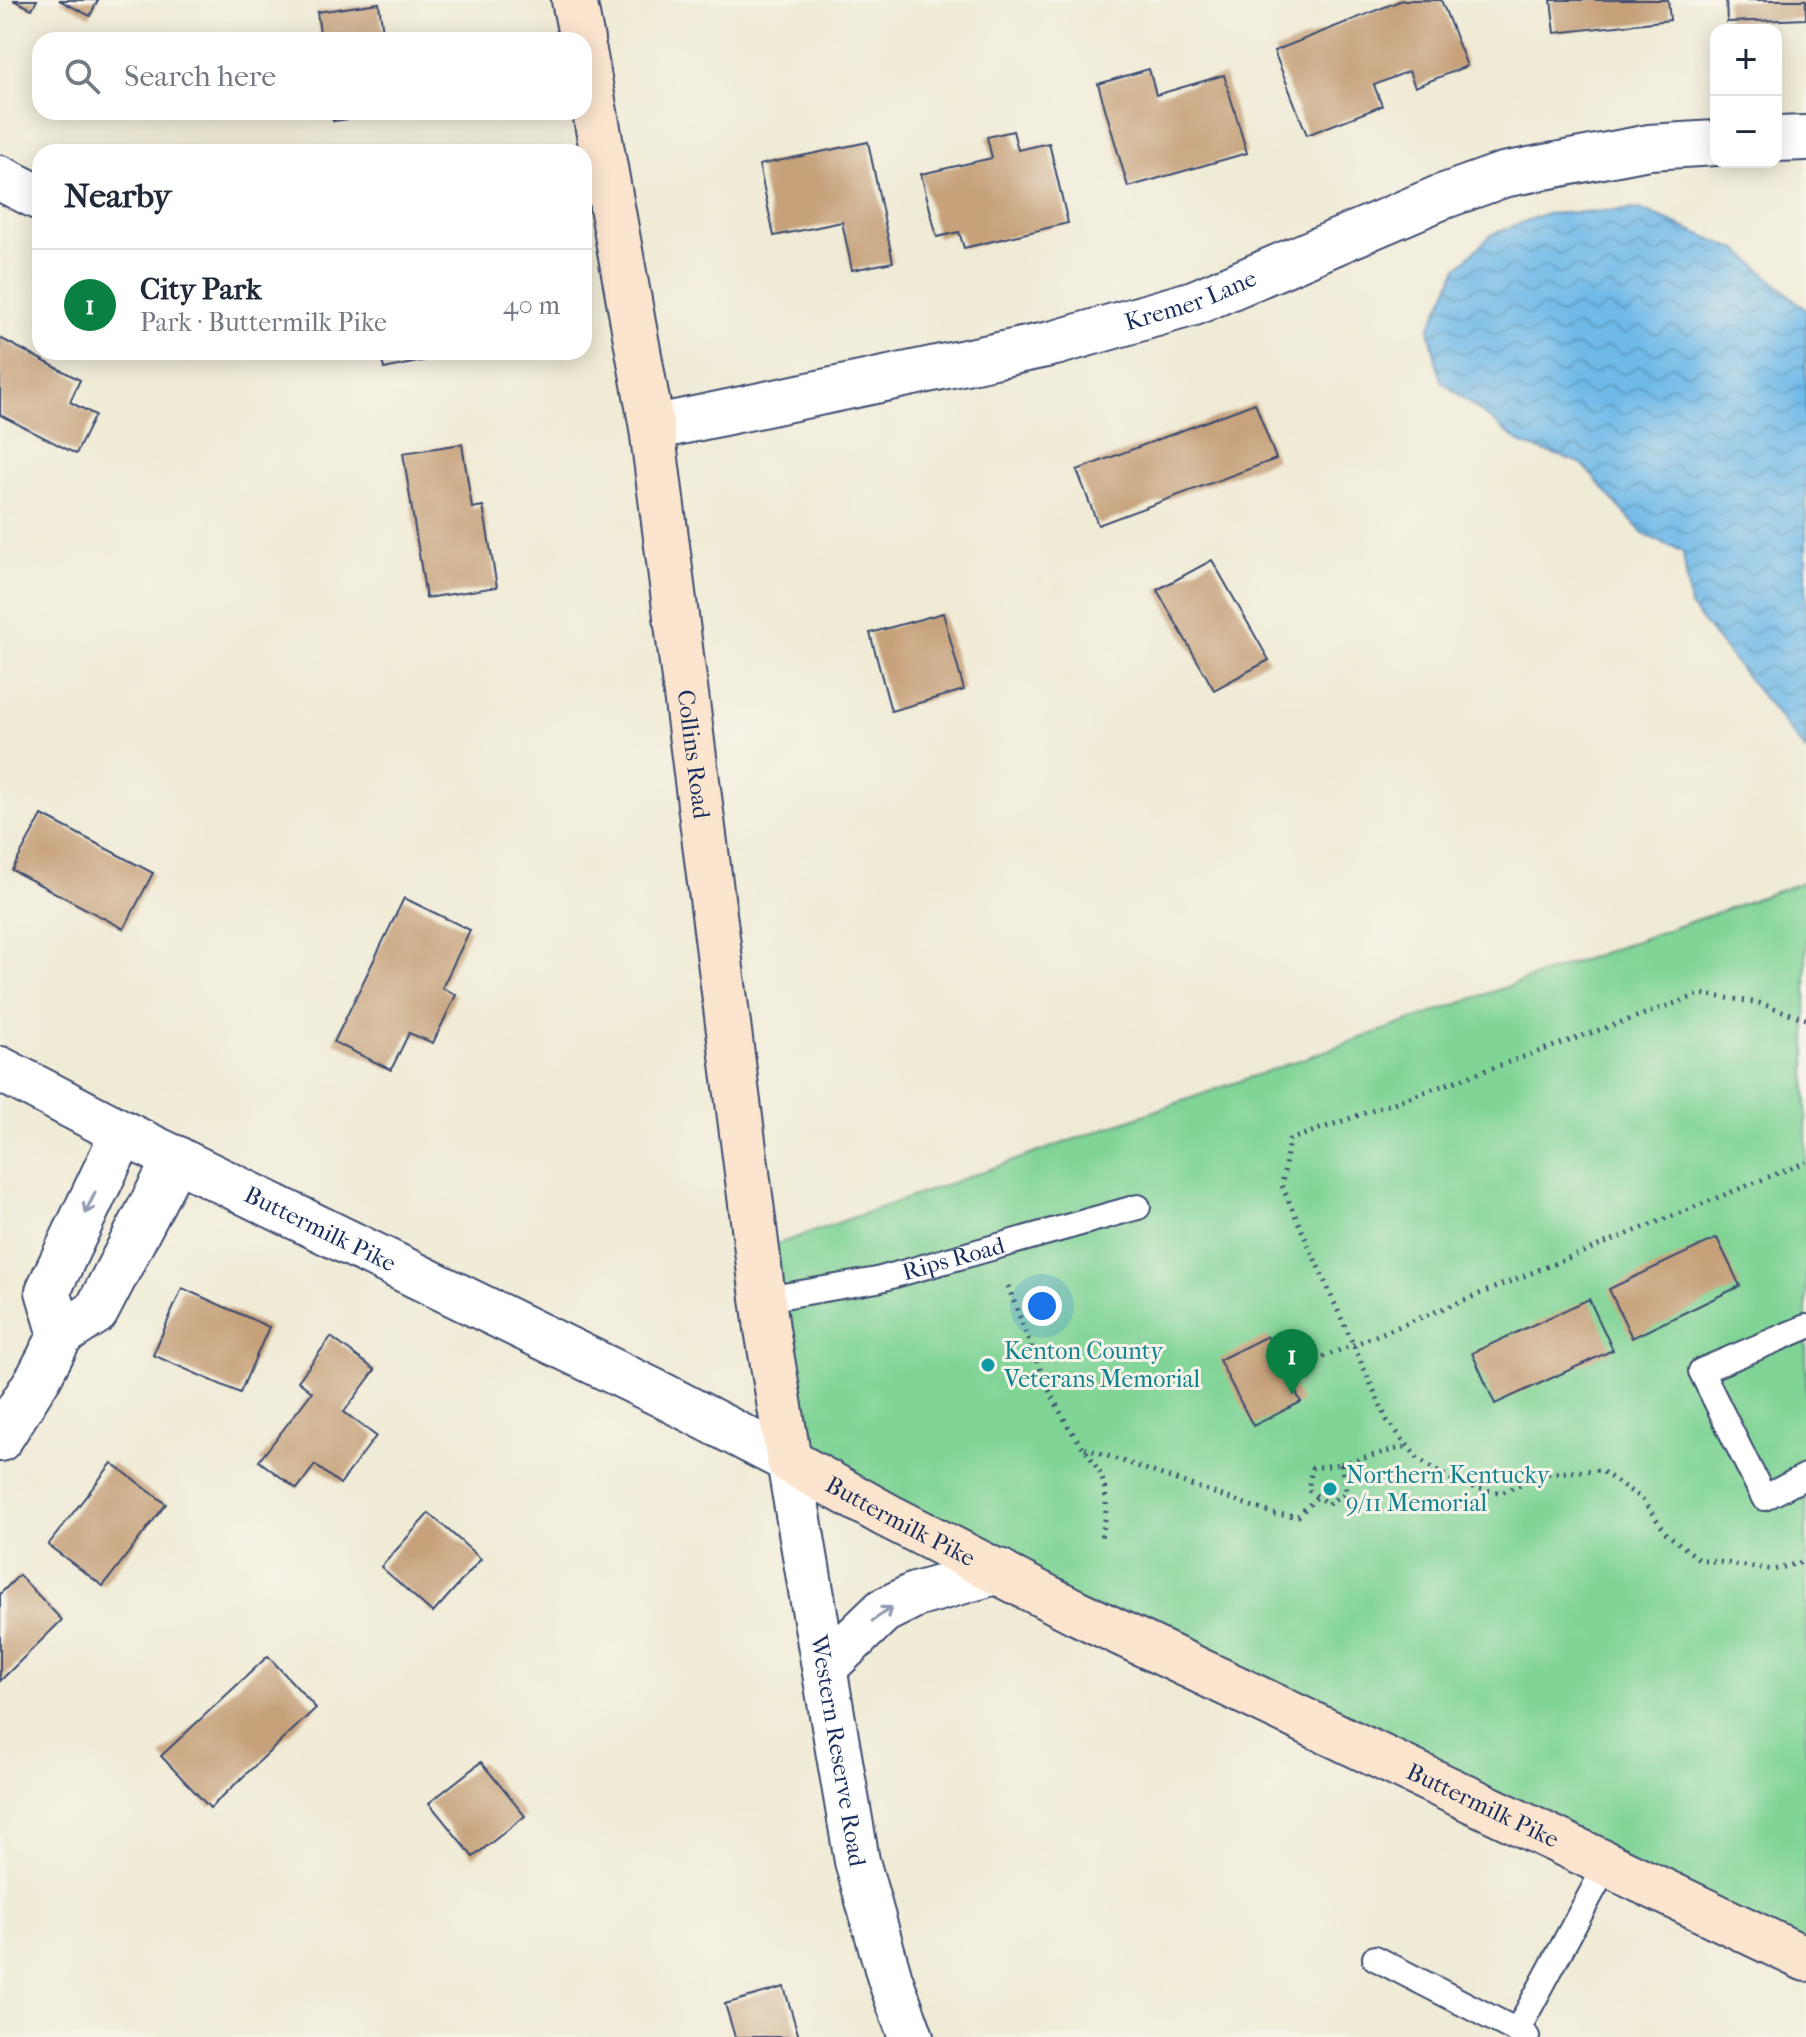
<!DOCTYPE html>
<meta charset="utf-8">
<style>
:root{--surface:#fff;--page:#f2f2f3;--text:#1f2937;--muted:#747a83;--line:#e0e1e3;--accent:#0b8043}
body{margin:0;font-family:"IM FELL French Canon",serif;background:var(--page);color:var(--text)}
.controls{position:absolute;right:24px;top:24px;display:grid;overflow:hidden;border-radius:16px;box-shadow:0 4px 20px #0003}
.controls button{width:72px;height:72px;display:grid;place-items:center;padding:0;border:0;border-bottom:2px solid var(--line);background:var(--surface);color:var(--text);font:40px sans-serif}
.you{position:absolute;left:1042px;top:1306px;width:28px;height:28px;margin:-20px;border:6px solid #fff;border-radius:50%;background:#1a73e8;box-shadow:0 0 0 12px #1a73e833}
.badge{display:grid;place-items:center;width:52px;height:52px;border-radius:50%;background:var(--accent);color:#fff;font-size:26px;font-weight:700}
.pin{position:absolute;translate:-50% -66px;filter:drop-shadow(0 2px 4px #0008)}
.pin::after{content:'';position:absolute;top:42px;width:28px;height:24px;background:inherit;clip-path:polygon(0 0,100% 0,50% 100%)}
.list{margin:0;padding:0;list-style:none}
h2{display:flex;justify-content:space-between;align-items:center;height:104px;margin:0;padding:0 32px;font-size:34px}
h2 small{font-size:26px;font-weight:400;color:var(--muted)}
.list li{display:grid;grid-template-columns:52px 1fr auto;gap:24px;align-items:center;box-sizing:border-box;height:112px;padding:0 32px;border-top:2px solid var(--line)}
.list b{display:block;font-size:30px;white-space:nowrap}
.list p{margin:0;font-size:26px;white-space:nowrap;color:var(--muted)}
.list em{font-size:26px;font-style:normal;color:var(--muted)}
.icon{flex:none;width:44px;height:44px;fill:none;stroke:currentColor;stroke-width:2;stroke-linecap:round;stroke-linejoin:round}
.map{position:relative;flex:none;width:1806px;height:2037px;overflow:hidden}
.search{position:absolute;background:var(--surface);box-shadow:0 4px 20px #0003;left:32px;top:32px;width:560px;height:88px;display:flex;align-items:center;gap:20px;box-sizing:border-box;padding:0 28px;border-radius:24px;color:var(--muted);font-size:30px}
.panel{position:absolute;background:var(--surface);box-shadow:0 4px 20px #0003;left:32px;top:144px;width:560px;height:216px;border-radius:24px}
.map>svg:first-child{display:block}
</style>
<div class="map">
<svg width="1806" height="2037" viewBox="0 0 1806 2037">
<defs>
<pattern id="water-waves" width="16" height="10" patternUnits="userSpaceOnUse" patternTransform="scale(2)"><rect width="16" height="10" fill="#6fbae8"/><path d="M0 5q4-4 8 0t8 0" fill="none" stroke="#5a98bf"/></pattern>
</defs>
<rect width="100%" height="100%" fill="#f7f3e8"/>
<filter id="ink" filterUnits="userSpaceOnUse"><feTurbulence type="fractalNoise" baseFrequency=".0125" numOctaves="2"/><feDisplacementMap in="SourceGraphic" scale="16" xChannelSelector="R" yChannelSelector="G"/><feConvolveMatrix kernelMatrix="1 2 1 2 8 2 1 2 1" color-interpolation-filters="sRGB"/></filter>
<filter id="wash" filterUnits="userSpaceOnUse"><feTurbulence type="fractalNoise" baseFrequency=".006" numOctaves="4" result="noise"/><feDisplacementMap in="SourceGraphic" scale="32" xChannelSelector="R" yChannelSelector="G"/><feGaussianBlur stdDeviation="1.8" result="paint"/><feColorMatrix in="noise" values="0 0 0 0 0 0 0 0 0 0 0 0 0 0 0 0 0 1.4 0 .05"/><feComposite in="paint" operator="in"/></filter>
<g filter="url(#wash)">
<rect width="100%" height="100%" fill="#f0ebd5"/>
<!-- park -->
<path fill="#80d496" stroke="#4e827a" stroke-width="2" d="M1806 881V1959L789 1461 758 1251Z"/>
<!-- water -->
<path fill="url(#water-waves)" stroke="#4574a3" stroke-width="2" d="M1640 209 1740 251 1806 310V751L1690 606 1683 552 1643 534 1581 463 1522 444 1441 381 1429 329 1458 267 1492 234 1544 214Z"/>
<g id="blocks">
<!-- building -->
<g fill="#c6a17a">
<path d="M13 0H37L32 9Z"/>
<path d="M59 0H98L90 16Z"/>
<path d="M1402 0H1441L1467 66 1415 87 1409 71 1374 85 1382 106 1307 135 1274 51Z"/>
<path d="M1551 0H1668L1670 20 1555 33Z"/>
<path d="M1726 0H1806V19L1727 22Z"/>
<path d="M379 3 384 40H321L317 12Z"/>
<path d="M1149 69 1156 95 1224 75 1247 153 1128 187 1098 84Z"/>
<path d="M332 112H385V114L333 121Z"/>
<path d="M1013 131 1018 150 1049 143 1068 223 964 248 959 232 937 237 921 174 992 158 987 137Z"/>
<path d="M868 142 893 262 852 270 842 222 774 236 759 165Z"/>
<path d="M0 338 80 380 70 402 95 415 76 454 0 415Z"/>
<path d="M380 352H440L441 357 384 369Z"/>
<path d="M1255 403 1276 459 1098 525 1077 470Z"/>
<path d="M462 444 472 508 483 506 497 587 426 598 403 453Z"/>
<path d="M1212 560 1269 660 1214 690 1157 590Z"/>
<path d="M943 613 964 690 891 711 870 633Z"/>
<path d="M42 815 153 873 124 929 12 870Z"/>
<path d="M404 898 470 930 442 988 456 995 433 1043 409 1033 391 1070 334 1042Z"/>
<path d="M1717 1238 1740 1286 1632 1338 1609 1289Z"/>
<path d="M182 1288 269 1327 240 1393 153 1355Z"/>
<path d="M1589 1299 1613 1350 1495 1404 1472 1353Z"/>
<path d="M1267 1336 1301 1402 1253 1426 1219 1360Z"/>
<path d="M331 1337 375 1370 344 1412 376 1436 340 1484 315 1465 297 1489 259 1461 312 1392 298 1381Z"/>
<path d="M112 1463 166 1504 103 1586 48 1545Z"/>
<path d="M429 1513 481 1559 433 1613 381 1567Z"/>
<path d="M19 1575 62 1620 0 1681V1594Z"/>
<path d="M268 1656 316 1708 210 1808 161 1756Z"/>
<path d="M481 1762 525 1816 473 1857 429 1803Z"/>
<path d="M784 1987 799 2037H735L725 2004Z"/>
</g>
</g>
</g>
<g filter="url(#ink)">
<use href="#blocks" fill-opacity="0" stroke="#3b4b70" stroke-width="2"/>
<g fill="none" stroke-linecap="round" stroke-linejoin="round">
<!-- service casing -->
<g stroke="#3b4b70" stroke-width="28">
<g id="service">
<path id="s1" d="M766 1299 877 1280 1138 1207"/>
<path d="M1806 1327 1701 1371 1764 1498 1806 1476"/>
<path d="M1375 1958 1517 2031"/>
<path d="M1527 2037 1517 2031 1607 1864"/>
</g>
</g>
<!-- minor casing -->
<g stroke="#3b4b70" stroke-width="48">
<g id="minor">
<path d="M1776 139 1806 138"/>
<path d="M0 178 40 198"/>
<path id="s2" d="M652 428 1055 343 1194 303 1439 198 1503 175 1649 147 1716 143"/>
<path id="s3" d="M0 1069 123 1133 662 1395 789 1461"/>
<path d="M61 1335 48 1291 123 1133"/>
<path d="M0 1439 39 1377 61 1335 96 1312 176 1158"/>
</g>
</g>
<!-- tertiary casing -->
<g stroke="#3b4b70" stroke-width="48">
<g id="tertiary">
<path id="s4" d="M789 1461 857 1861 890 1979 911 2037"/>
<path d="M825 1667 883 1611 915 1595 999 1571"/>
</g>
</g>
<!-- secondary casing -->
<g stroke="#3b4b70" stroke-width="48">
<g id="secondary">
<path d="M574 0 582 40"/>
<path id="s5" d="M584 51 652 428 767 1329 789 1461 888 1516 1076 1612 1806 1959"/>
</g>
</g>
<!-- path -->
<g stroke="#3b4b70" stroke-width="5" stroke-dasharray="2 6" stroke-linecap="butt">
<path d="M1806 1019 1759 1003 1701 994 1289 1140 1282 1186 1387 1420 1419 1460 1459 1484 1501 1493 1550 1473 1600 1470 1642 1499 1667 1534 1699 1559 1773 1570 1806 1561"/>
<path d="M1008 1286C1026 1332 1041 1379 1066 1422 1077 1443 1098 1461 1104 1485 1108 1504 1106 1522 1100 1540"/>
<path d="M1286 1372 1806 1162"/>
<path d="M1085 1448 1274 1514 1298 1516 1317 1497"/>
<path d="M1341 1464 1346 1492 1328 1504 1308 1490 1312 1468Z"/>
<path d="M1341 1464 1408 1446"/>
</g>
<!-- service -->
<use href="#service" stroke="#fff" stroke-width="24"/>
<!-- minor -->
<use href="#minor" stroke="#fff" stroke-width="44"/>
<!-- tertiary -->
<use href="#tertiary" stroke="#fff" stroke-width="44"/>
<!-- secondary -->
<use href="#secondary" stroke="#fce5cf" stroke-width="44"/>
</g>
<!-- one-way arrows -->
<defs><path id="oneway-shaft" d="M-6 0H5M1.5-3L5.5 0L1.5 3" fill="none" stroke-width="1.6" stroke-linecap="round" stroke-linejoin="round" transform="scale(2)"/></defs>
<g stroke="#8d97ae">
<use href="#oneway-shaft" transform="translate(90 1203) rotate(116)"/>
<use href="#oneway-shaft" transform="translate(882 1614) rotate(-36)"/>
</g>
</g>
<!-- markers -->
<g fill="#0f9aa8" stroke="#f7f3e8" stroke-width="3">
<circle cx="988" cy="1365" r="8"/>
<circle cx="1330" cy="1489" r="8"/>
</g>
<g text-anchor="middle" dominant-baseline="central" stroke-width="6" stroke-linejoin="round" paint-order="stroke">
<!-- street labels -->
<g font-size="24" fill="#1b2f5e" stroke="#f7f3e8">
<text stroke="none"><textPath href="#s2" startOffset="554">Kremer Lane</textPath></text>
<text stroke="none"><textPath href="#s5" startOffset="712">Collins Road</textPath></text>
<text stroke="none"><textPath href="#s3" startOffset="358">Buttermilk Pike</textPath></text>
<text stroke="none"><textPath href="#s1" startOffset="192">Rips Road</textPath></text>
<text stroke="none"><textPath href="#s5" startOffset="1552">Buttermilk Pike</textPath></text>
<text stroke="none"><textPath href="#s4" startOffset="294">Western Reserve Road</textPath></text>
<text stroke="none"><textPath href="#s5" startOffset="2200">Buttermilk Pike</textPath></text>
</g>
<!-- culture labels -->
<g font-size="24" fill="#0d838f" stroke="#f7f3e8" text-anchor="start">
<text x="1004" y="1351">Kenton County<tspan x="1004" dy="28">Veterans Memorial</tspan></text>
<text x="1346" y="1475">Northern Kentucky<tspan x="1346" dy="28">9/11 Memorial</tspan></text>
</g>
</g>
</svg>
<div class="controls">
<button>+</button>
<button>−</button>
</div>
<div class="you"></div>
<div class="pin badge" style="left:1292px;top:1395px">1</div>
<div class="search"><svg class="icon" aria-label="search" viewBox="0 0 24 24"><circle cx="10" cy="10" r="6"/><path d="M15 15l6 6"/></svg>Search here</div>
<section class="panel">
<h2>Nearby<small></small></h2>
<ul class="list">
<li><span class="badge">1</span><div><b>City Park</b><p>Park · Buttermilk Pike</p></div><em>40 m</em></li>
</ul>
</section>
</div>
